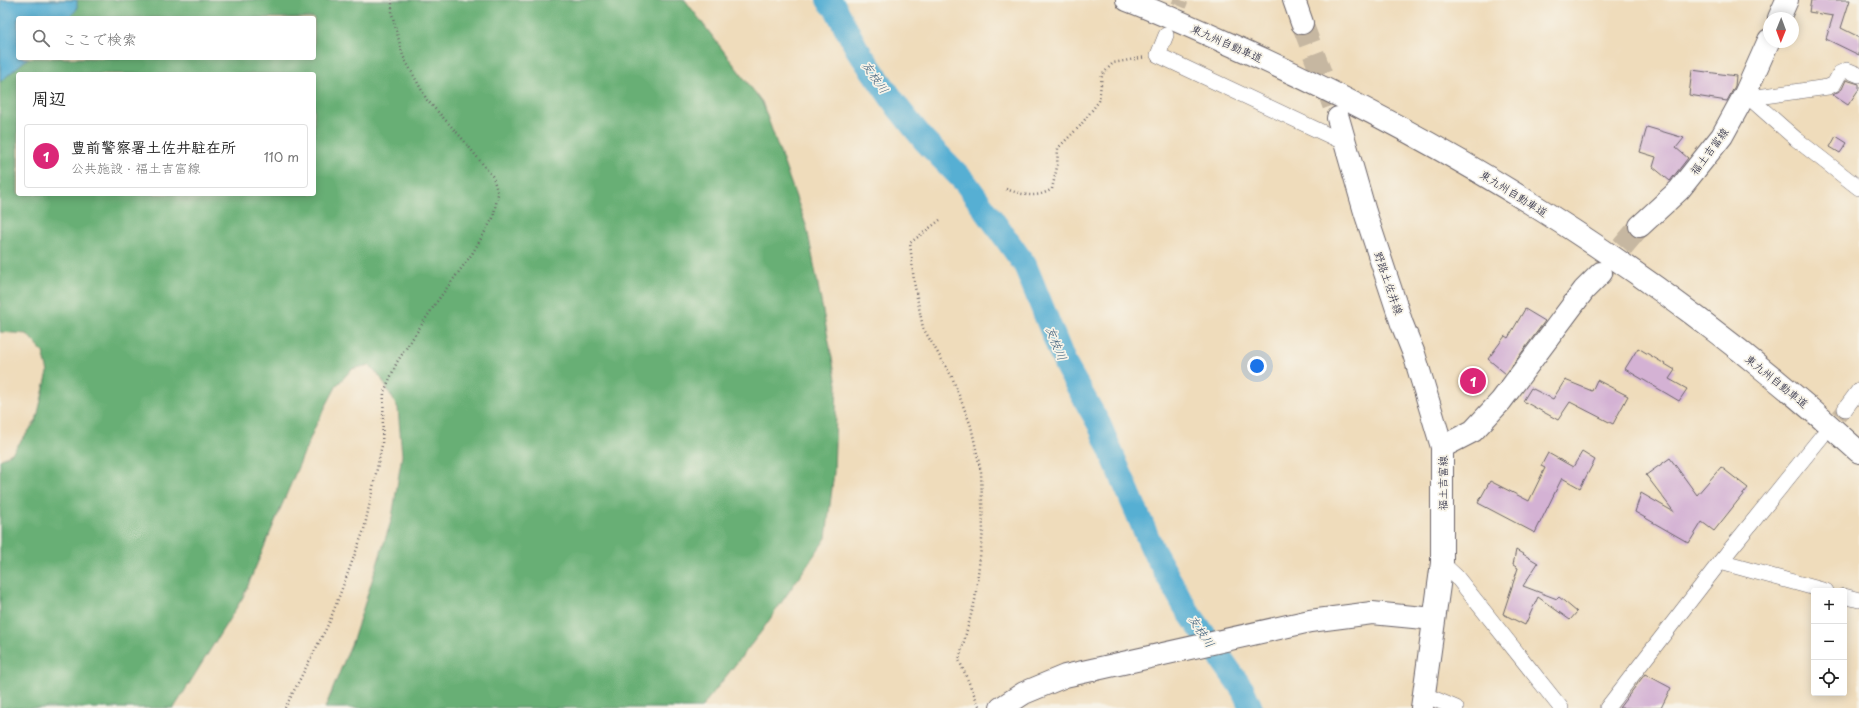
<!DOCTYPE html>
<html lang="ja">
<meta charset="utf-8">
<style>
:root{--surface:#fff;--page:#f6f6f6;--text:#222;--muted:#767676;--line:#e0e0e0;--accent:#db2777}
body{margin:0;font-family:"Playpen Sans","Klee One",sans-serif;background:var(--page);color:var(--text)}
.controls{position:absolute;right:12px;bottom:12px;display:grid;overflow:hidden;border-radius:4px;box-shadow:0 2px 10px #0003}
.controls button{width:36px;height:36px;display:grid;place-items:center;padding:0;border:0;border-bottom:1px solid var(--line);background:var(--surface);color:var(--text);font:20px sans-serif}
.compass{position:absolute;left:1763px;top:12px;width:36px;height:36px;border-radius:50%;background:var(--surface);box-shadow:0 2px 10px #0003;rotate:181deg}
.you{position:absolute;left:1257px;top:366px;width:14px;height:14px;margin:-10px;border:3px solid #fff;border-radius:50%;background:#1a73e8;box-shadow:0 0 0 6px #1a73e833}
.badge{display:grid;place-items:center;width:26px;height:26px;border-radius:50%;background:var(--accent);color:#fff;font-size:13px;font-weight:700}
.pin{position:absolute;translate:-50% -50%;border:2px solid #fff;box-shadow:0 1px 4px #0006}
.list{margin:0;padding:0;list-style:none}
h2{display:flex;justify-content:space-between;align-items:center;height:52px;margin:0;padding:0 16px;font-size:17px}
h2 small{font-size:13px;font-weight:400;color:var(--muted)}
.list li{display:grid;grid-template-columns:26px 1fr auto;gap:12px;align-items:center;box-sizing:border-box;height:64px;margin:0 8px 8px;padding:0 8px;border:1px solid var(--line);border-radius:4px}
.list b{display:block;font-size:15px;white-space:nowrap}
.list p{margin:0;font-size:13px;white-space:nowrap;color:var(--muted)}
.list em{font-size:13px;font-style:normal;color:var(--muted)}
.icon{flex:none;width:22px;height:22px;fill:none;stroke:currentColor;stroke-width:2;stroke-linecap:round;stroke-linejoin:round}
.map{position:relative;flex:none;width:1859px;height:708px;overflow:hidden}
.search{position:absolute;background:var(--surface);box-shadow:0 2px 10px #0003;left:16px;top:16px;width:300px;height:44px;display:flex;align-items:center;gap:10px;box-sizing:border-box;padding:0 14px;border-radius:4px;color:var(--muted);font-size:15px}
.panel{position:absolute;background:var(--surface);box-shadow:0 2px 10px #0003;left:16px;top:72px;width:300px;height:124px;border-radius:4px}
.map>svg:first-child{display:block}
</style>
<div class="map">
<svg width="1859" height="708" viewBox="0 0 1859 708">
<rect width="100%" height="100%" fill="#f7f3e8"/>
<filter id="ink" filterUnits="userSpaceOnUse"><feTurbulence type="fractalNoise" baseFrequency=".025" numOctaves="2"/><feDisplacementMap in="SourceGraphic" scale="8" xChannelSelector="R" yChannelSelector="G"/><feConvolveMatrix kernelMatrix="1 2 1 2 8 2 1 2 1" color-interpolation-filters="sRGB"/></filter>
<filter id="wash" filterUnits="userSpaceOnUse"><feTurbulence type="fractalNoise" baseFrequency=".012" numOctaves="4" result="noise"/><feDisplacementMap in="SourceGraphic" scale="16" xChannelSelector="R" yChannelSelector="G"/><feGaussianBlur stdDeviation="0.9" result="paint"/><feColorMatrix in="noise" values="0 0 0 0 0 0 0 0 0 0 0 0 0 0 0 0 0 1.4 0 .05"/><feComposite in="paint" operator="in"/></filter>
<g filter="url(#wash)">
<rect width="100%" height="100%" fill="#efdcbb"/>
<!-- forest -->
<path fill="#67af75" stroke="#446858" fill-rule="evenodd" d="M37 0H685L762 102 807 228 837 384 834 472 826 538 761 632 701 708H325L354 637 392 518 402 455 398 408 381 378 369 365 352 369 337 385 315 427 243 597 174 708H0V460L12 453 36 421 48 372 43 352 27 334 0 332V10ZM18 18H314V58H18ZM18 74H314V194H18Z"/>
<!-- water -->
<path fill="#56afd3" stroke="#3c6887" d="M0 0H77V9L69 18H18V58H28L0 82Z"/>
<g fill="none" stroke-linecap="round" stroke-linejoin="round">
<!-- river -->
<path stroke="#56afd3" stroke-width="24" d="M828 0 836 9 857 49 899 109 924 140 965 182 1025 265 1066 366 1099 424 1153 550 1185 607 1243 690 1251 708"/>
</g>
<g id="blocks">
<!-- building -->
<g fill="#d4b2d4">
<path d="M1811 0H1850L1841 28 1859 37V55L1826 39 1833 16 1809 12Z"/>
<path d="M1692 70 1736 76 1735 86 1727 101 1689 95Z"/>
<path d="M1846 80 1859 84V89L1848 105 1833 95 1842 89Z"/>
<path d="M1647 127 1684 138 1676 148 1688 158 1670 181 1653 167 1656 157 1640 152Z"/>
<path d="M1836 136 1847 143 1840 153 1830 147Z"/>
<path d="M1525 309 1545 321 1506 374 1488 359 1505 336 1508 338Z"/>
<path d="M1638 348 1675 370 1669 379 1687 389 1679 401 1625 369Z"/>
<path d="M1565 380 1592 391 1597 380 1628 396 1613 424 1570 402 1558 420 1523 401 1531 388 1553 399Z"/>
<path d="M1582 452 1595 460 1580 488 1562 478 1535 533 1478 503 1490 481 1529 501 1545 468 1541 466 1548 453 1573 467Z"/>
<path d="M1670 458 1697 495 1721 467 1748 488 1714 531 1702 522 1689 543 1635 512 1641 493 1674 512 1646 475Z"/>
<path d="M1516 550 1538 563 1523 586 1557 599 1559 597 1577 612 1570 620 1538 597 1525 625 1503 614 1518 568 1513 565Z"/>
<path d="M1645 674 1671 688 1661 708H1619Z"/>
</g>
</g>
</g>
<g filter="url(#ink)">
<use href="#blocks" fill-opacity="0" stroke="#6a6368" stroke-width="1"/>
<g fill="none" stroke-linecap="round" stroke-linejoin="round">
<!-- street-tunnel -->
<g stroke="#c6b7a1" stroke-width="15" stroke-dasharray="15 8" stroke-linecap="butt">
<path d="M1170 27 1181 0"/>
<path d="M1824 434 1845 409"/>
</g>
<!-- secondary-tunnel -->
<g stroke="#c6b7a1" stroke-width="22" stroke-dasharray="22 11" stroke-linecap="butt">
<path d="M1302 23 1338 118"/>
<path d="M1601 272 1640 226"/>
</g>
<!-- street casing -->
<g stroke="#6a6368" stroke-width="16">
<g id="street">
<path d="M1166 35 1158 55 1345 143"/>
<path d="M1745 94 1796 139 1859 188"/>
<path d="M1750 98 1828 87 1834 84 1840 73 1847 70 1859 75"/>
<path d="M1845 409 1859 390"/>
<path d="M1720 562 1826 591"/>
<path d="M1442 563 1456 576 1561 708"/>
<path d="M1844 596 1859 600"/>
<path d="M1425 695 1456 708"/>
<path d="M1607 708 1720 562 1822 436"/>
</g>
</g>
<!-- secondary casing -->
<g stroke="#6a6368" stroke-width="24">
<g id="secondary">
<path d="M1294 0 1302 23"/>
<path d="M1779 18 1787 0"/>
<path d="M1338 118 1365 212 1402 324 1414 354 1442 447"/>
<path d="M1640 226 1679 190 1722 136 1745 94 1769 40"/>
<path d="M1001 708 1024 693 1065 676 1310 621 1372 613 1434 619"/>
<path d="M1422 708 1442 563V447L1473 431 1501 401 1584 290 1601 273"/>
</g>
</g>
<!-- highway casing -->
<g stroke="#6a6368" stroke-width="24">
<path id="highway" d="M1127 0C1161 13 1194 28 1227 43 1458 145 1673 282 1859 452"/>
</g>
<!-- path -->
<g stroke="#6a6368" stroke-width="2.5" stroke-dasharray="1 3" stroke-linecap="butt">
<path d="M1006 189C1023 195 1036 199 1052 189L1057 167 1058 148 1080 126 1099 101 1102 75 1113 63 1146 57"/>
<path d="M940 220 910 243 914 282 923 328 952 377 971 426 981 472 983 531 975 600 959 660 980 708"/>
<path d="M285 708 329 623 364 530 382 445 384 392 397 362 438 300 472 254 493 218 498 194 493 177 461 137 427 100 403 56 392 14V0"/>
</g>
<!-- street -->
<use href="#street" stroke="#fff" stroke-width="15"/>
<!-- secondary -->
<use href="#secondary" stroke="#fff" stroke-width="22"/>
<!-- highway -->
<use href="#highway" stroke="#fff" stroke-width="22"/>
</g>
</g>
<g text-anchor="middle" dominant-baseline="central" stroke-width="3.5" stroke-linejoin="round" paint-order="stroke">
<!-- street labels -->
<g font-size="11" fill="#22223b" stroke="#f7f3e8">
<text transform="translate(1227 43) rotate(24)">東九州自動車道</text>
<text transform="translate(1709 151) rotate(-53)">福土吉富線</text>
<text transform="translate(1514 193) rotate(32)">東九州自動車道</text>
<text transform="translate(1389 283) rotate(71)">野路土佐井線</text>
<text transform="translate(1777 381) rotate(39)">東九州自動車道</text>
<text transform="translate(1442 483) rotate(-90)">福土吉富線</text>
</g>
<!-- water labels -->
<g font-size="12" font-style="italic" fill="#375a78" stroke="#f7f3e8">
<text transform="translate(876 77) rotate(55)">友枝川</text>
<text transform="translate(1057 343) rotate(68)">友枝川</text>
<text transform="translate(1202 631) rotate(56)">友枝川</text>
</g>
</g>
</svg>
<div class="controls">
<button>+</button>
<button>−</button>
<button><svg class="icon" aria-label="locate" viewBox="0 0 24 24"><circle cx="12" cy="12" r="6"/><path d="M12 2v4M12 18v4M2 12h4M18 12h4"/></svg></button>
</div>
<svg class="compass" viewBox="-18 -18 36 36"><path d="M0-13l5 13h-10z" fill="#e53935"/><path d="M0 13l5-13h-10z" fill="#767676"/></svg>
<div class="you"></div>
<div class="pin badge" style="left:1473px;top:381px">1</div>
<div class="search"><svg class="icon" aria-label="search" viewBox="0 0 24 24"><circle cx="10" cy="10" r="6"/><path d="M15 15l6 6"/></svg>ここで検索</div>
<section class="panel">
<h2>周辺<small></small></h2>
<ul class="list">
<li><span class="badge">1</span><div><b>豊前警察署土佐井駐在所</b><p>公共施設 · 福土吉富線</p></div><em>110 m</em></li>
</ul>
</section>
</div>
